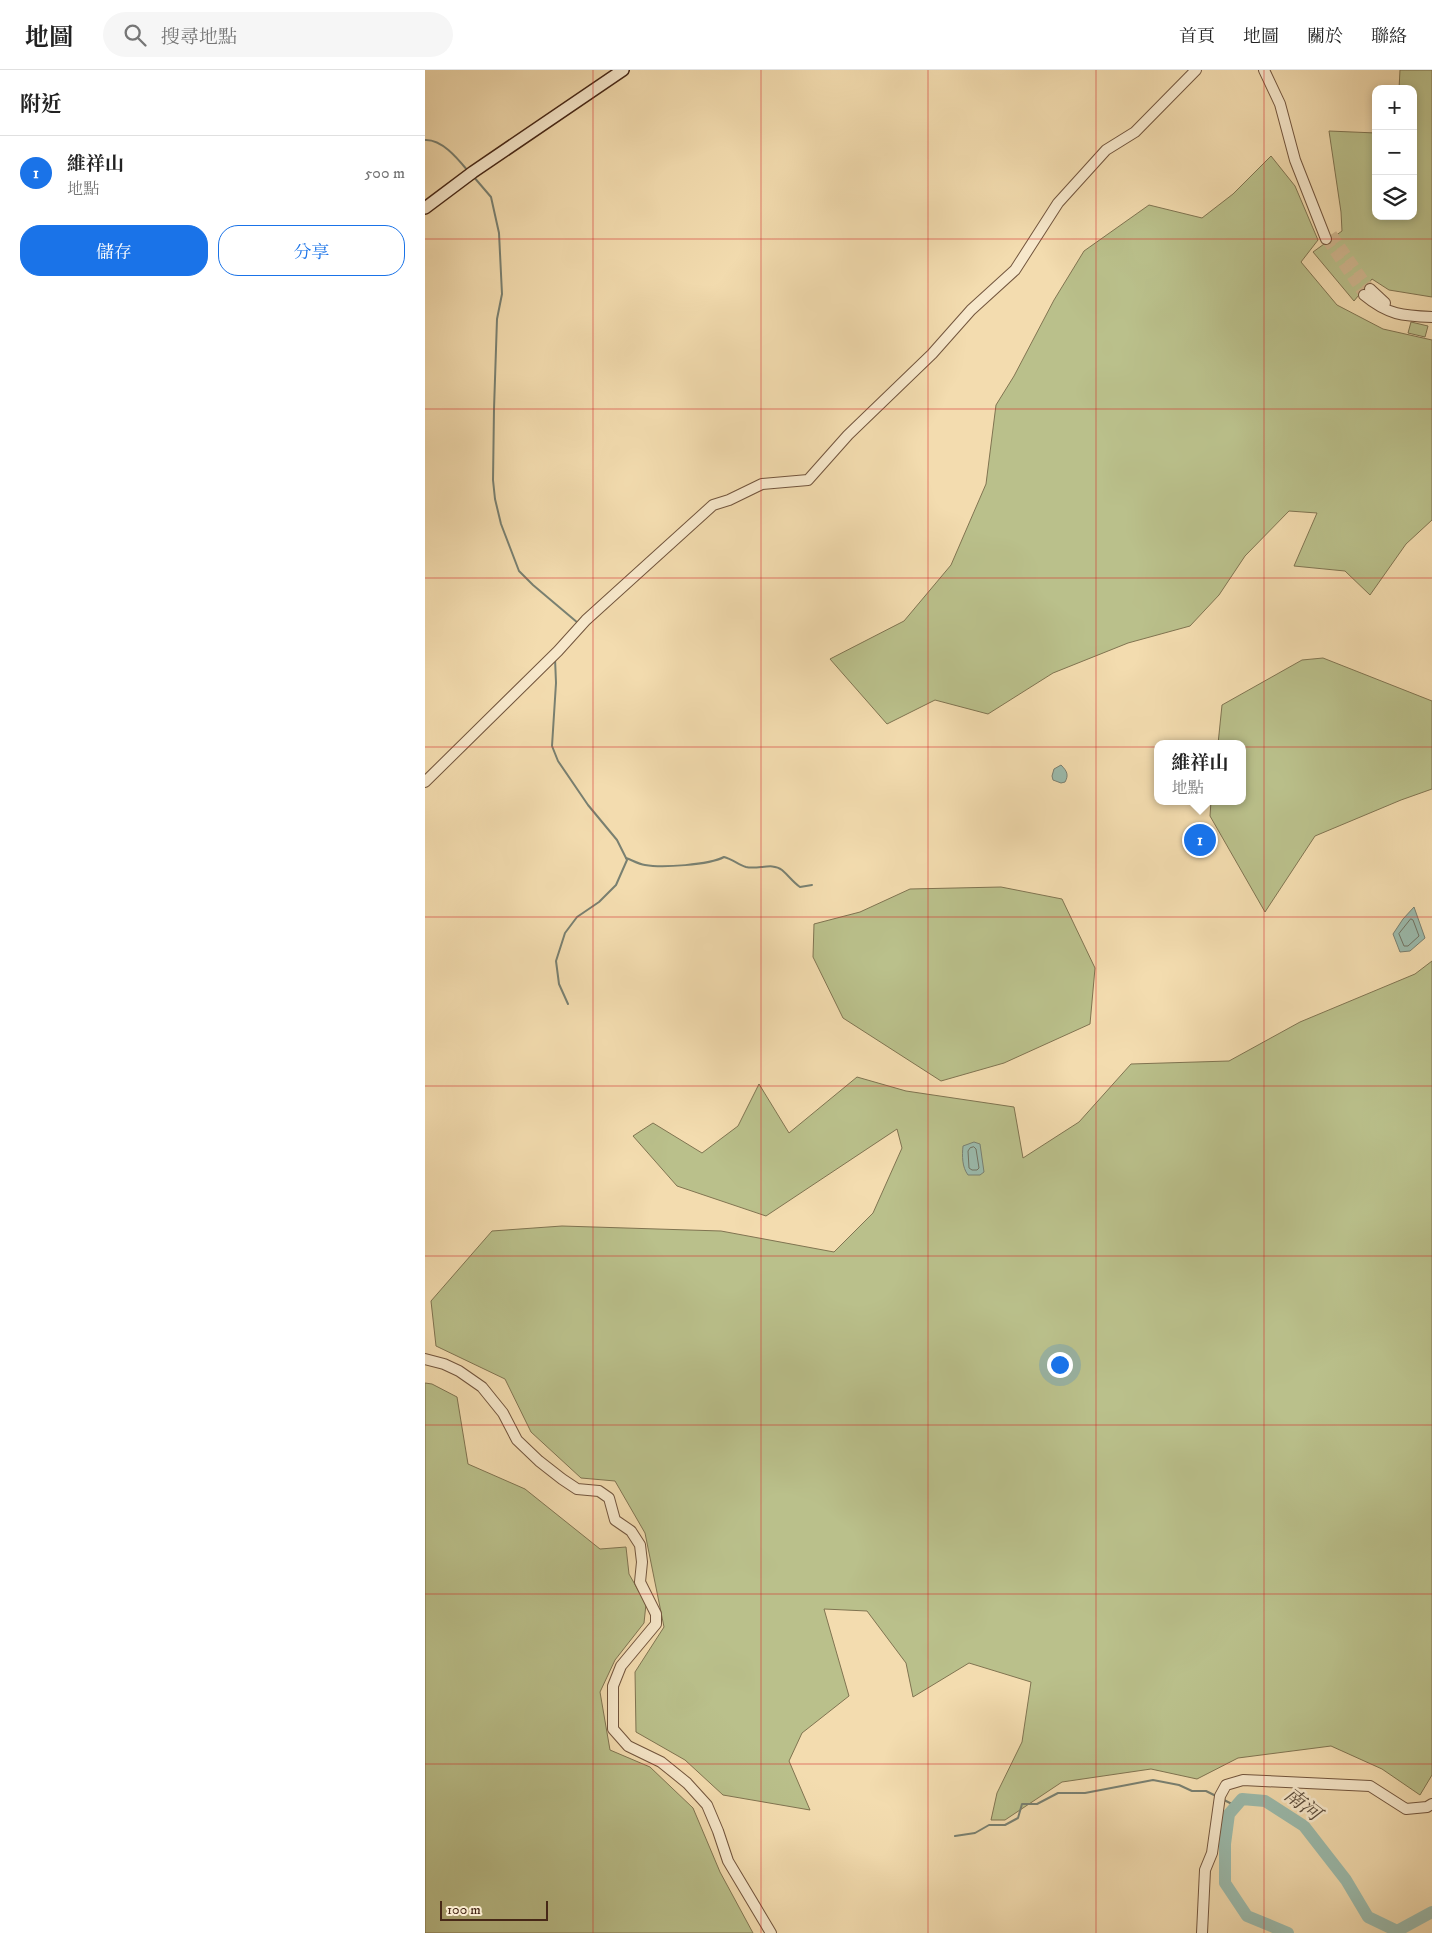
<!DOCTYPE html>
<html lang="zh-TW">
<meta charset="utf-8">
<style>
:root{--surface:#fff;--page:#f6f6f6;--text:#222;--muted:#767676;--line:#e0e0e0;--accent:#1a73e8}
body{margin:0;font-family:"IM FELL DW Pica","Noto Serif TC",serif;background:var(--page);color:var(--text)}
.controls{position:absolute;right:15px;top:15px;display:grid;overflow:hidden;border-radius:10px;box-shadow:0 2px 8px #0003}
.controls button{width:45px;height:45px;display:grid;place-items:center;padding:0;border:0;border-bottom:1px solid var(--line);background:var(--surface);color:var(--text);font:25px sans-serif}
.scale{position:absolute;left:15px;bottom:12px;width:108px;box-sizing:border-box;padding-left:5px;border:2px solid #472817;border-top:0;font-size:14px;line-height:18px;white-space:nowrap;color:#472817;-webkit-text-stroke:4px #f7e8cb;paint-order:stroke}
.you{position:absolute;left:634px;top:1294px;width:18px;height:18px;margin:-12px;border:4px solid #fff;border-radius:50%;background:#1a73e8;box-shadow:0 0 0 8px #1a73e833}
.badge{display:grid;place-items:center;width:32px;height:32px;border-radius:50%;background:var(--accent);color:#fff;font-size:16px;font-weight:700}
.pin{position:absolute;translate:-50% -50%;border:2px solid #fff;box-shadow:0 1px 5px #0006}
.popup{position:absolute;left:729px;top:670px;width:92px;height:65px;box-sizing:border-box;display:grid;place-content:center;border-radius:10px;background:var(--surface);filter:drop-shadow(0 1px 4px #0005);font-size:16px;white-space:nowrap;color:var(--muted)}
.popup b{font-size:19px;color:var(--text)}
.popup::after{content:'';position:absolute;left:50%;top:100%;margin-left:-10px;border:10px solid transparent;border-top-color:var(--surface)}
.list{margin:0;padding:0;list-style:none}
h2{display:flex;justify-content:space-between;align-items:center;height:65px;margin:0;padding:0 20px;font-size:21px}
h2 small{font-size:16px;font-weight:400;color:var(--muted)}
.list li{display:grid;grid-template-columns:32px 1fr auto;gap:15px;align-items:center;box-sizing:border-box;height:75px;padding:0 20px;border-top:1px solid var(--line)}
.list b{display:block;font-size:19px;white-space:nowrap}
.list p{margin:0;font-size:16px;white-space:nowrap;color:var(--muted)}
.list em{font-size:16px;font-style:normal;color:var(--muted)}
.actions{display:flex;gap:10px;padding:15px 20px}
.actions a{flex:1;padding:11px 0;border:1px solid var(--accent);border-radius:20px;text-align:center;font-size:18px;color:var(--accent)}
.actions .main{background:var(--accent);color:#fff}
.icon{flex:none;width:28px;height:28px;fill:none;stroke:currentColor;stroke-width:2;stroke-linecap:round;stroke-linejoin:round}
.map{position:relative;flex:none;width:1007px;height:1863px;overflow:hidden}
header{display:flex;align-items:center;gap:30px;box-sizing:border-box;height:70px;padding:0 25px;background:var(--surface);border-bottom:1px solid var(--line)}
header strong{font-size:24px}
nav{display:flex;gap:28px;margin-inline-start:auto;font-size:18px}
.search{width:350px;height:45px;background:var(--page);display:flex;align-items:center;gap:12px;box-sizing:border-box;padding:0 18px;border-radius:28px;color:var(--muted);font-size:19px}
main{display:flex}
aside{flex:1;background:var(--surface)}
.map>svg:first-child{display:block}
</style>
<header>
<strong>地圖</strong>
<div class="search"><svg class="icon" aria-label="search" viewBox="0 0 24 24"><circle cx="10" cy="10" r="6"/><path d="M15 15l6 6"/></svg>搜尋地點</div>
<nav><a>首頁</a><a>地圖</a><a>關於</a><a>聯絡</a></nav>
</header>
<main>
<aside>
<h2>附近<small></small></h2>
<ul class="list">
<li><span class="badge">1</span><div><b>維祥山</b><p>地點</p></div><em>500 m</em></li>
</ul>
<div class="actions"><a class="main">儲存</a><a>分享</a></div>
</aside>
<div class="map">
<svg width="1007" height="1863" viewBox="0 0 1007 1863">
<rect width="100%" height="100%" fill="#f3dcaf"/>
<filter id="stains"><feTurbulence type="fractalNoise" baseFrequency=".004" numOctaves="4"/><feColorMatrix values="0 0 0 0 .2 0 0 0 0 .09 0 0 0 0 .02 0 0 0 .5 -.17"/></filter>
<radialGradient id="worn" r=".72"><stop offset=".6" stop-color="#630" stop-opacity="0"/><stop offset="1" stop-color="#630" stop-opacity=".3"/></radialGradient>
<!-- green -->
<g fill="#bac08b" stroke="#807451">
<path d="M975 0H1007V227L964 220 947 209 929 231 888 182 917 161 916 142 904 61 951 63V146H988V19H974Z"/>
<path d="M846 86 870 116 893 170 876 192 912 235 958 259 1007 270V450L981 474 945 525 920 501 869 496 892 443 864 441 820 486 794 525 765 556 703 573 628 603 563 644 510 630 462 654 405 589 479 551 526 495 561 414 571 335 589 306 629 230 659 181 724 135 777 148 808 124Z"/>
<path d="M986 252 1003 256 1000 267 983 263Z"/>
<path d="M898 588 1007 631V719L976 730 890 766 840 842 785 746 786 731H818V674H793L797 635 877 590Z"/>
<path d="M576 817 637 829 670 898 665 954 579 993 516 1011 418 948 388 887 389 854 435 842 485 819Z"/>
<path d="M1007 891V1705L995 1725 957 1699 906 1676 813 1688 772 1709 726 1699 637 1712 580 1750H566L572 1723 597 1672 606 1612 544 1593 488 1627 481 1593 442 1541 399 1539 424 1626 377 1663 364 1691 385 1740 298 1725 260 1690 211 1662 210 1602 239 1557 220 1463 190 1411 156 1408 106 1362 80 1309 11 1276 6 1231 67 1161 137 1156 296 1161 409 1182 448 1143 477 1078 472 1059 341 1146 252 1116 208 1066 228 1053 277 1083 313 1056 334 1014 364 1063 432 1007 481 1021 589 1037 598 1088 654 1052 706 994 804 991 875 952 990 904Z"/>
<path d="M0 1313 7 1314 32 1327 43 1394 100 1419 175 1479 201 1477 204 1504 221 1534 219 1553 190 1590 175 1622 185 1680 225 1697 268 1738 295 1802 328 1863H0Z"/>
</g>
<!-- water -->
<g fill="#9bbbad" stroke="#798071">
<path d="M636 695C642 701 644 705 640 712L636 713 628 710 627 706 629 699Z"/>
<path d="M989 837 1000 868 985 881 975 882 968 864 978 849Z"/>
<path d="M549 1072 555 1074 559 1102 555 1105H543C537 1097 537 1086 538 1076Z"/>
</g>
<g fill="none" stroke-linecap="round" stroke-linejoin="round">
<!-- shore -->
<g stroke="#717262" stroke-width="1">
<path d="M986 849 988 850 994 866 983 876H979L974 864Z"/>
<path d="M549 1077 551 1079 554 1098 552 1100H547L544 1098 543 1081 545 1078Z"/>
</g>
<!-- stream -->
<g stroke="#798071" stroke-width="2">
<path d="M0 70C17 69 33 89 43 101"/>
<path d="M48 106 66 127 74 163 77 224 72 249 69 339 68 410 70 429 76 454 94 501 108 515 153 553"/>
<path d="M130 588 131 613 127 676 133 691 163 735 192 770 202 790 191 815 174 832 152 847 140 863 131 891 134 914 143 934"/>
<path d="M201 788C207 790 213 794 220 795 237 798 284 795 299 787 307 789 314 795 321 797 333 800 347 792 357 800 364 806 368 812 375 817L387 815"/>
<path d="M799 1730 811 1736"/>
<path d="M530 1766 550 1763 564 1755H580L593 1748 597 1734H612L633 1723H660L728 1710 754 1715 767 1721H781L791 1726"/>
</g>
<!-- river -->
<path stroke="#9bbbad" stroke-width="12" d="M863 1863 822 1846 800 1813V1774L804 1744 817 1729 840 1731 879 1756 921 1810 943 1847 972 1861 1007 1842"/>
<!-- tertiary-tunnel -->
<g stroke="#d1b891" stroke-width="10" stroke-dasharray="10 5" stroke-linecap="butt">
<path d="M907 164 945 219"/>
<path d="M901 169 939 225"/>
</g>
<!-- tertiary casing -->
<g stroke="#72553d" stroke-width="12">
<g id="tertiary">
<path d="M839 0 855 34 870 90 901 169"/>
<path d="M945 219 960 233"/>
<path d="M939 225C963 245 978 246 1007 247"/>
<path d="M0 712 133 581 161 550 288 435 304 430 337 414 383 410 423 365 507 284 546 240 590 200 633 133 681 80 710 62 771 0"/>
<path d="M0 1289 19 1294 34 1301 57 1317 78 1343 92 1370 114 1391 137 1409 152 1419 174 1421 184 1428 190 1450 206 1461 215 1475 217 1492 215 1512 231 1544V1554L196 1596 188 1616V1659L203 1676 236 1692 262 1713 282 1735 293 1761 303 1791 346 1863"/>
<path d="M777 1863 780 1800 787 1783 795 1726 801 1715 818 1710 945 1716 981 1739 1002 1737 1007 1734"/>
</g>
</g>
<!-- secondary casing -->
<g stroke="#472817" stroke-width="14">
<path id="secondary" d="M0 138 48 102 198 0"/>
</g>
<!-- tertiary -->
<use href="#tertiary" stroke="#f7e8cb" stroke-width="10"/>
<!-- secondary -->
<use href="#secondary" stroke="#f7e8cb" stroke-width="11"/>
</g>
<!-- grid -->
<path fill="none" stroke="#d62828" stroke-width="1" stroke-opacity="0.55" d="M168 0V1863M336 0V1863M503 0V1863M671 0V1863M839 0V1863M0 169H1007M0 339H1007M0 508H1007M0 677H1007M0 847H1007M0 1016H1007M0 1186H1007M0 1355H1007M0 1524H1007M0 1694H1007"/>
<g text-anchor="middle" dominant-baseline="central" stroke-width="5" stroke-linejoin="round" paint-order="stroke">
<!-- water labels -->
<g font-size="20" font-style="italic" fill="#5c4d3c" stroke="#f7e8cb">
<text transform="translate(877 1735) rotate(38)">南河</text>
</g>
</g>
<rect width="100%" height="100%" filter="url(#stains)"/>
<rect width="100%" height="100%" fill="url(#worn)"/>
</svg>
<div class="controls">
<button>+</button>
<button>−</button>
<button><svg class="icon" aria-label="layers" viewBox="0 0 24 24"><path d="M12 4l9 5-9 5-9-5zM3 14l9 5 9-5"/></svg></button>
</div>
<div class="scale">100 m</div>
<div class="you"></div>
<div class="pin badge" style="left:775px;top:770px">1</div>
<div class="popup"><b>維祥山</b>地點</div>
</div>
</main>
